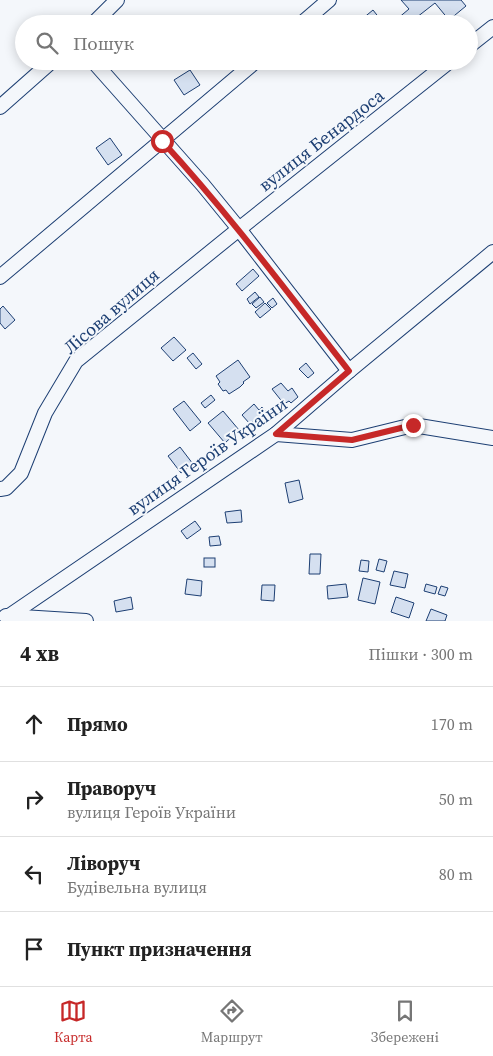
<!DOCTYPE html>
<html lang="uk">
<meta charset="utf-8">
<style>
:root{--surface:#fff;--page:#f2f2f2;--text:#222;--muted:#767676;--line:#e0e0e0;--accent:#c62828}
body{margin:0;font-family:"Source Serif 4",serif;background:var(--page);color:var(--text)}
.stop{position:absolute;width:15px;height:15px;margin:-11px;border:4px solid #c62828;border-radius:50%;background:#fff}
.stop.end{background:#c62828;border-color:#fff;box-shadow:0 1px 5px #0008}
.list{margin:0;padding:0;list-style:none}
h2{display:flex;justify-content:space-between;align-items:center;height:65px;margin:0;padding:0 20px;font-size:21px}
h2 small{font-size:16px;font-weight:400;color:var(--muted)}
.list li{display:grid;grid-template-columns:32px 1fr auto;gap:15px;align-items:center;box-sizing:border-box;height:75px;padding:0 20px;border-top:1px solid var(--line)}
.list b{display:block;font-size:19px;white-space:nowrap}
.list p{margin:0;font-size:16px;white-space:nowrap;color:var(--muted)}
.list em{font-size:16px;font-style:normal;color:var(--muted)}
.icon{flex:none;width:28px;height:28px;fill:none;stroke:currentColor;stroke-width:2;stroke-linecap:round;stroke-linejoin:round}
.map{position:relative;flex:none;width:493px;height:621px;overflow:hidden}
.search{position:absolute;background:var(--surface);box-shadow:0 2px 12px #0003;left:15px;right:15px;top:15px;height:55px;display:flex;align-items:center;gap:12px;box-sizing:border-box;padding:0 18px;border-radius:28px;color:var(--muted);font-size:19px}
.sheet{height:365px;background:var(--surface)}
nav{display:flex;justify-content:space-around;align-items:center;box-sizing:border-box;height:70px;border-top:1px solid var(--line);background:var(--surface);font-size:14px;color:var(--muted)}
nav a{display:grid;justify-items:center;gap:2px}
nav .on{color:var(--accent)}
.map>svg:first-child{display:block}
</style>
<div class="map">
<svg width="493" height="621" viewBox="0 0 493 621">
<rect width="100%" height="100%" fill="#f4f7fb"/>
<!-- building -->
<g fill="#d5e0f0" stroke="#1d3f73">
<path d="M401 0H461L466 6 449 20 435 3 412 21 415 24H391L409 9Z"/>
<path d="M373 10 384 24H356Z"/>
<path d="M190 70 200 85 184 95 174 80Z"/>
<path d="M110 138 122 155 108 165 96 148Z"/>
<path d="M253 269 259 276 242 291 236 284Z"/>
<path d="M255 292 259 297 250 304 247 299Z"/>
<path d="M260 297 264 302 256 308 252 304Z"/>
<path d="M273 298 277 304 272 308 267 303Z"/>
<path d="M265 303 271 309 260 318 255 312Z"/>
<path d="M3 306 15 320 5 329 0 323V309Z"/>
<path d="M174 337 186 350 173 361 161 348Z"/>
<path d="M193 353 202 364 196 369 187 358Z"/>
<path d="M238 360 250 377 243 382 244 383 240 387 229 394 226 390 223 391 218 384 220 382 216 376Z"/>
<path d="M306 363 314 373 308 378 299 369Z"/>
<path d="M281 383 288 391 292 388 298 397 291 403 289 401 284 404 272 389Z"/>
<path d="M211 395 215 400 205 408 201 403Z"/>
<path d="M184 401 201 422 190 431 173 409Z"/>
<path d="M254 404 259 410 262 407 268 413 255 424 253 421 250 424 242 415Z"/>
<path d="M223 411 239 430 225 443 208 423Z"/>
<path d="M180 447 193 464 181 473 168 456Z"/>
<path d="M299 480 303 499 289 503 285 483Z"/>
<path d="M241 510 242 522 227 523 225 512Z"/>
<path d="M195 521 201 529 187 539 181 531Z"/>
<path d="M219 536 221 545 210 546 209 537Z"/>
<path d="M310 554H321L320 574H309Z"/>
<rect x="204" y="558" width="11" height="9"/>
<path d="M379 559 387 561 384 572 376 570Z"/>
<path d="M361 560 369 561 368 572 359 571Z"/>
<path d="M394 571 408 574 405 588 390 585Z"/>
<path d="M363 578 380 582 375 604 358 600Z"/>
<path d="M187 579 202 581 201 596 185 594Z"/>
<path d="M346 584 348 597 328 599 327 586Z"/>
<path d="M426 584 437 587 435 594 424 591Z"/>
<path d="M262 585H275L274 601 261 600Z"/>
<path d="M441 586 448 588 445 596 438 594Z"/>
<path d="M131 597 133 609 116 612 114 601Z"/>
<path d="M396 597 414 603 409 618 391 612Z"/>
<path d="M431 609 447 615 445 621H426Z"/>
</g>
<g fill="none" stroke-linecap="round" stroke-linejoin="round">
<!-- minor casing -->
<g stroke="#1d3f73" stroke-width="16">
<g id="minor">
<path d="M93 24 117 0"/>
<path d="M301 24 329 0"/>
<path d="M469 46 493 27"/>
<path d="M93 61 203 185 239 229 349 371"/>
<path d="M0 107 52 61"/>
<path d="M0 277 256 61"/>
<path d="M276 434 352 440 413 425 493 438"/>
<path d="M0 489 6 488 21 473 45 413 76 361 239 229 450 61"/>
<path d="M6 616 86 621"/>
<path d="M9 616 276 434 349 371 493 252"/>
</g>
</g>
<!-- minor -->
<use href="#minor" stroke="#f4f7fb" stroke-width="14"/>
</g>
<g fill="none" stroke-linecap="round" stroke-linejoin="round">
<!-- route -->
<path stroke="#c62828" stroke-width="6" d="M162 141C229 214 288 293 349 371L276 434 352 440 413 425"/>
</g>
<g text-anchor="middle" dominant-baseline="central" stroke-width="4" stroke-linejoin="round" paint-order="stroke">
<!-- street labels -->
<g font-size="18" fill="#1d3f73" stroke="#f4f7fb">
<text transform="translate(321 140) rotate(-38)">вулиця Бенардоса</text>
<text transform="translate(111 311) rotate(-41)">Лісова вулиця</text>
<text transform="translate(207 456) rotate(-35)">вулиця Героїв України</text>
</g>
</g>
</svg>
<div class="stop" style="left:162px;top:141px"></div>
<div class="stop end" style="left:413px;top:425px"></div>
<div class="search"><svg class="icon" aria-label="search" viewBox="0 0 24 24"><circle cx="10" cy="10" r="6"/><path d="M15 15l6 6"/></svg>Пошук</div>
</div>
<section class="sheet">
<h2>4 хв<small>Пішки · 300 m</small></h2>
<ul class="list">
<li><svg class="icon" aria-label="ahead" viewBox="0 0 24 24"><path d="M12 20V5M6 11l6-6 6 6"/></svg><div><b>Прямо</b></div><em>170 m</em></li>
<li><svg class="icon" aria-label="right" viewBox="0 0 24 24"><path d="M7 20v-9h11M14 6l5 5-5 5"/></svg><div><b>Праворуч</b><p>вулиця Героїв України</p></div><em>50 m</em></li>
<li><svg class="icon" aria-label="left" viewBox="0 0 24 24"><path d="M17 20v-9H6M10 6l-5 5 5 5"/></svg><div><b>Ліворуч</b><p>Будівельна вулиця</p></div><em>80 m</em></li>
<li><svg class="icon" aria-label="arrive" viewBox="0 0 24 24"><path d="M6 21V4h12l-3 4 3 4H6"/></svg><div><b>Пункт призначення</b></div></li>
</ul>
</section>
<nav>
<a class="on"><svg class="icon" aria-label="map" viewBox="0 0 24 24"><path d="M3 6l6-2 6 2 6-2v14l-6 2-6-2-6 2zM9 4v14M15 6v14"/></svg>Карта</a>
<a><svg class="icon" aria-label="directions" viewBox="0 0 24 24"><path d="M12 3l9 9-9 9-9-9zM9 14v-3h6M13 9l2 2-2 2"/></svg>Маршрут</a>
<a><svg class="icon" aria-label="saved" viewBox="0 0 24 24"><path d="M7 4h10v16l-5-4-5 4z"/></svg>Збережені</a>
</nav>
